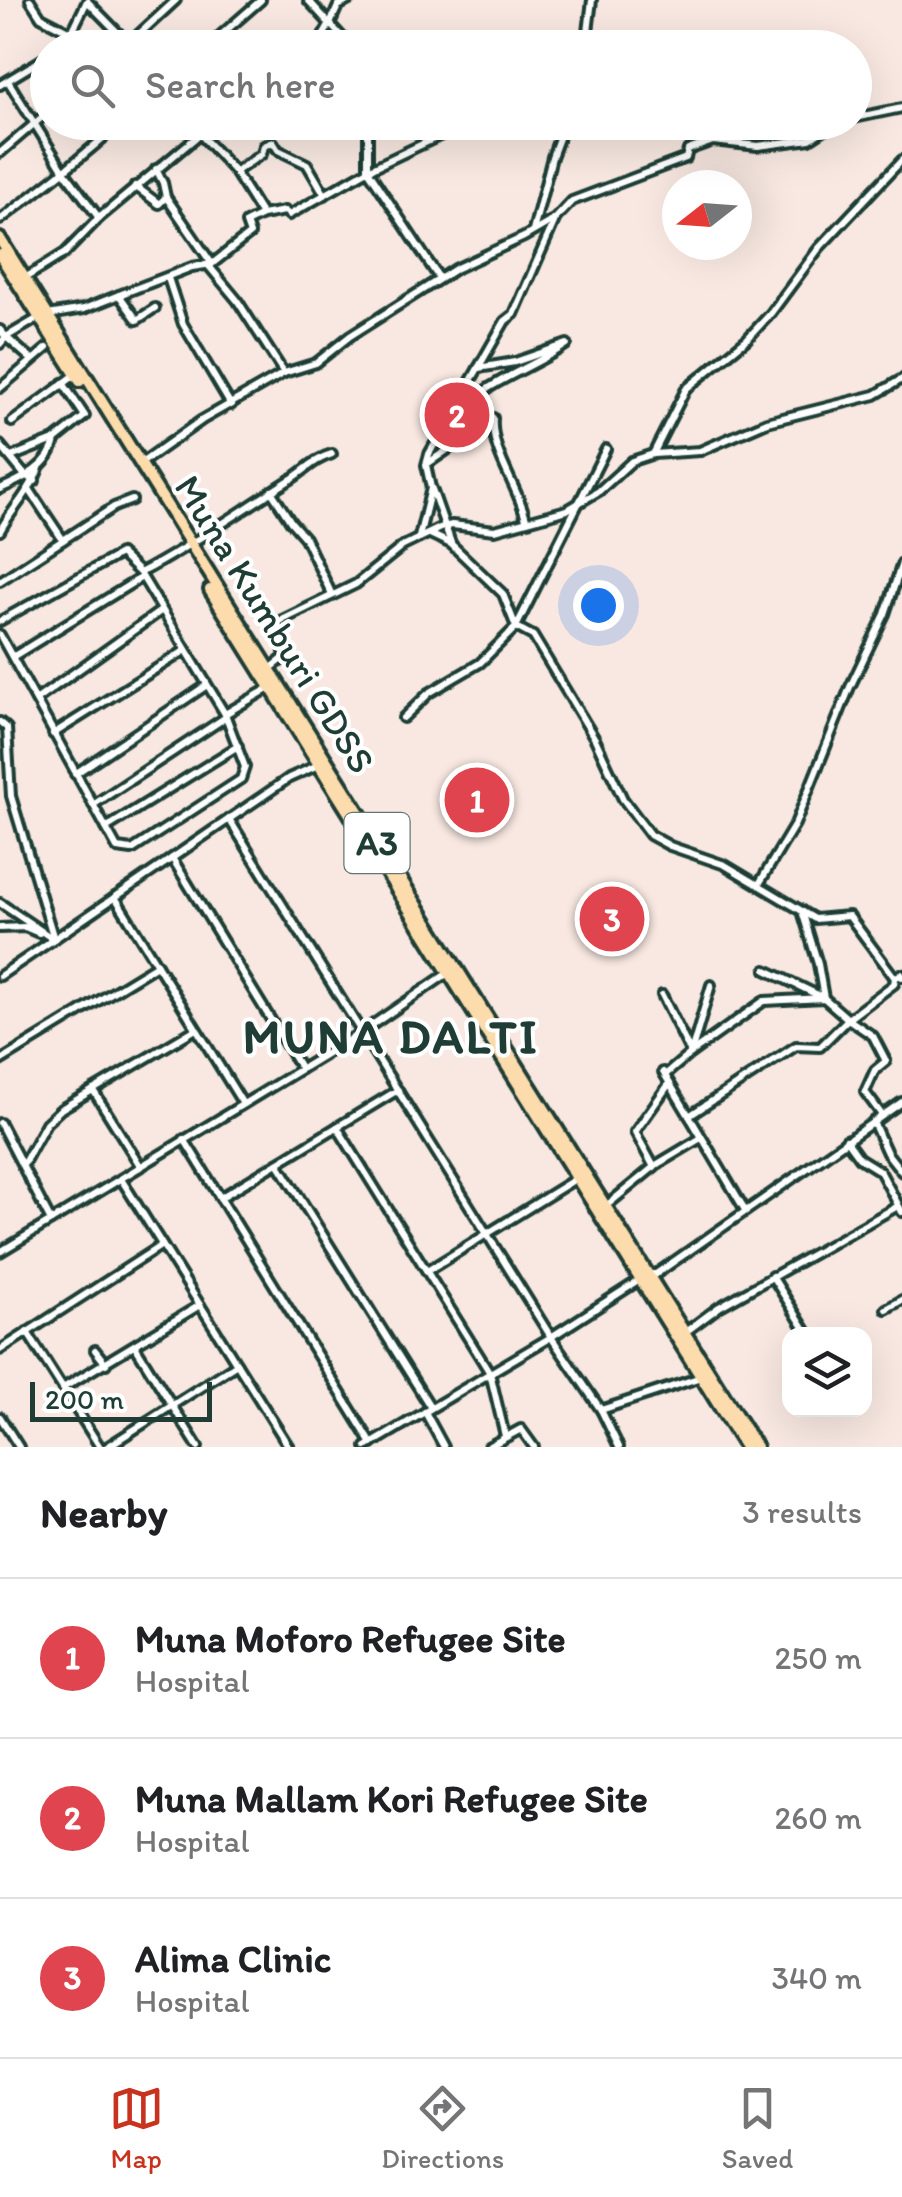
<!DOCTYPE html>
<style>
:root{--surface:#fff;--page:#f6f6f6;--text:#202124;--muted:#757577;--line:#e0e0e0;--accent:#c8321e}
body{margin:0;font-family:Itim,sans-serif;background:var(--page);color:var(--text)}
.controls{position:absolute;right:30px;bottom:30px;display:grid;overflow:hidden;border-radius:20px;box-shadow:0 10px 40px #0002}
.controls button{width:90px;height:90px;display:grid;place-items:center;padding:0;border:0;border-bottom:2px solid var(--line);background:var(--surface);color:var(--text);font:50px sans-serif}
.compass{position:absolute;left:662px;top:170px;width:90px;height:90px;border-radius:50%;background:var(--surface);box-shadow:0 10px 40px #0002;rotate:253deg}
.scale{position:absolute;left:30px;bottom:25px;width:182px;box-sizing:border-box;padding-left:10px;border:5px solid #1f3d34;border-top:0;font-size:28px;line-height:35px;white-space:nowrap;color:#1f3d34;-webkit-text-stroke:8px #fff;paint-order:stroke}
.you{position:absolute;left:598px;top:605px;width:35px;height:35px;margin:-25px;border:8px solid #fff;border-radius:50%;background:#1a73e8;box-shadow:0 0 0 15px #1a73e833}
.badge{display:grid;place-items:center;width:65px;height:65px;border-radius:50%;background:var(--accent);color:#fff;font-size:32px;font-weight:700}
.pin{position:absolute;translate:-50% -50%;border:5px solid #fff;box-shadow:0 2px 10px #0006}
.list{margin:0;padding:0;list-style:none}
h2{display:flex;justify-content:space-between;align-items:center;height:130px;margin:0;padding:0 40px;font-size:42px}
h2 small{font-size:32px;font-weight:400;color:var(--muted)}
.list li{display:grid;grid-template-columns:65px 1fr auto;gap:30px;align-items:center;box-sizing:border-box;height:160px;padding:0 40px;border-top:2px solid var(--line)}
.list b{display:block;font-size:38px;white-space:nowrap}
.list p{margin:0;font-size:32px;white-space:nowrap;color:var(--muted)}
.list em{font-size:32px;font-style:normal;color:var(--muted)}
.icon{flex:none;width:55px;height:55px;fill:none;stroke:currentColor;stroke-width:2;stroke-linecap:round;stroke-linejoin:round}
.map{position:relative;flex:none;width:902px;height:1447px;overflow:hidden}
.search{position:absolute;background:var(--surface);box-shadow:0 10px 40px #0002;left:30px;right:30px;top:30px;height:110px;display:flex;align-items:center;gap:25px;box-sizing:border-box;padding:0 35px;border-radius:55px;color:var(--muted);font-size:38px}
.sheet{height:610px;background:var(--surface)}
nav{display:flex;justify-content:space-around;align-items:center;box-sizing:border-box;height:140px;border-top:2px solid var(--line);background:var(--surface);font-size:28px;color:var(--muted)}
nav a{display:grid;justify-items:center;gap:5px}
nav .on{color:var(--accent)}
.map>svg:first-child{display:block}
</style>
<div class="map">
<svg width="902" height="1447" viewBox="0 0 902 1447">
<rect width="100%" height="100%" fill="#f8e8e1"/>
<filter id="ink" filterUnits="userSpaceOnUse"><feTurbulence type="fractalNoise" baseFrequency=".01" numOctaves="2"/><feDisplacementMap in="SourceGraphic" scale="20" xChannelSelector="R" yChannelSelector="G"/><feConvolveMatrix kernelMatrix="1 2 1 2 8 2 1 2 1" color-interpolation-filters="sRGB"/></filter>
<g filter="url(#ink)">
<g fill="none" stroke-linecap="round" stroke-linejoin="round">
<!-- minor casing -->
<g stroke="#1f3d34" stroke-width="14">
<g id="minor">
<path d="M30 0 41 17 72 33"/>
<path d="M308 0 330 24 316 48"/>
<path d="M349 0 338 6 330 24 352 48"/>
<path d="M87 1 133 48"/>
<path d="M61 48 66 44 87 1"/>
<path d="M124 48 176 0"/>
<path d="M206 48 261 0"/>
<path d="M586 48 592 0"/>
<path d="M8 81 64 171 99 218 200 134"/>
<path d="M0 85 48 56"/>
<path d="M854 118 902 108"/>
<path d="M195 122 200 134 235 172 262 215"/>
<path d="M368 122V170L439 278"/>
<path d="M199 128 216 122"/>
<path d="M0 153 48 112"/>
<path d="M156 169 163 183 166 197"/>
<path d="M235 172 262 154 264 146 273 142 278 150 307 164 325 195"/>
<path d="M135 186 159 204 166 197 212 264"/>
<path d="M0 220C42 188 83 157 121 122"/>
<path d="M533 231 552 157 565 122"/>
<path d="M208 265 237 300 284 373"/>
<path d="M25 278 65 253 99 218"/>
<path d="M168 278 183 324 231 405"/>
<path d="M155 308 137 320 119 295 192 267 212 264 250 234 246 223 262 215 285 211 289 215 368 170 469 122"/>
<path d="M48 315 84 309 119 295"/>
<path d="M0 330 6 337 0 344"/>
<path d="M31 359 6 337 40 317"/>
<path d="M0 388 47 348"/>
<path d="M472 400C500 377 537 365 567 344L515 362 478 368"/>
<path d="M459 402 472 400 482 426"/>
<path d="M12 422 75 375"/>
<path d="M0 445 23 473 35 481"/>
<path d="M606 449 516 627 533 636 595 739 623 799 650 835 670 846 725 865 802 911 818 964 824 998 766 970"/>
<path d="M653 454 700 451 767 422 875 395 902 379"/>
<path d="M11 457 54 440"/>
<path d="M140 464 202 420 284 373 316 363 350 336 457 268 524 237 555 219 572 201 686 158 688 150 713 141 758 146 810 139 836 122"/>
<path d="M427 464 493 418C490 451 518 486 526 519"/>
<path d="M0 489C23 479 50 466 55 440L85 416 63 383"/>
<path d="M29 489 63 540"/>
<path d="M432 489 451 543"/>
<path d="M271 491 291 522 305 538 332 595"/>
<path d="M0 531C11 510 31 491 39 468"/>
<path d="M419 537 431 488 426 465 429 454 505 321 514 314 555 220"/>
<path d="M140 573C193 545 242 510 293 478 308 468 315 459 332 454"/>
<path d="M0 581 114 507 132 500"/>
<path d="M0 621 120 554 140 573 225 714 245 767 241 779 132 850 117 848 0 635"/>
<path d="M14 656 142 577"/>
<path d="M270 669 285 657 278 622 356 584 403 546 440 528 452 525 495 530 567 510 599 491 632 461 653 454 686 389 747 339 771 313 819 248 902 160"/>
<path d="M36 700 162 610"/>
<path d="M225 714 271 687"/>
<path d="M403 718 429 693 480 663 516 627 503 594 451 544 430 534"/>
<path d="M0 722 7 728 11 796 54 939"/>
<path d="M53 734 186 650"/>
<path d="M75 774 207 685"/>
<path d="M93 805 226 717"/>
<path d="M229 819 551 1337 601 1410 619 1447"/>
<path d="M106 828 238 746"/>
<path d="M172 858 301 1069"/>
<path d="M759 884 795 824 850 687 885 614 902 563"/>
<path d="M115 897 243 1104"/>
<path d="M0 903 53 939"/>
<path d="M803 912 815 919 849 916 895 978"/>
<path d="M0 928 25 927 39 933"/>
<path d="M0 976 289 778 318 765"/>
<path d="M662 995 691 1053 764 1001 824 998 848 1019 894 984 895 978 901 974 902 977"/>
<path d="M0 1061 157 965"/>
<path d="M663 1072 745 1210"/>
<path d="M665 1075 691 1053 711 985"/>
<path d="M93 1090 141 1167"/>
<path d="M689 1116 796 1046 820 1047 848 1019 873 1036 886 1061 875 1070 865 1092 882 1115"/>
<path d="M873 1122 887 1153 902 1172"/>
<path d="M0 1123 51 1221"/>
<path d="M337 1127 490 1373 505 1436"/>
<path d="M184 1139 372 1444"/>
<path d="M846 1140 859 1158 880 1171 902 1212"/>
<path d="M278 1163 431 1408"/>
<path d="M23 1165 46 1123 61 1109 196 1029"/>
<path d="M654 1167 635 1132 669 1084"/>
<path d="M121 1179 289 1447"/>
<path d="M220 1198 398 1090"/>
<path d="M606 1206 656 1165 701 1138"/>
<path d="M0 1252 362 1032 448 973"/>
<path d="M427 1271 577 1178"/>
<path d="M772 1276 808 1334"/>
<path d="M886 1309 902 1300"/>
<path d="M27 1332 100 1447"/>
<path d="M684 1333 719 1307 898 1206"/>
<path d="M135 1346 198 1447"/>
<path d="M0 1350 162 1245"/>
<path d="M95 1350 106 1364"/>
<path d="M63 1388 200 1305"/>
<path d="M601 1410 701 1377"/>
<path d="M425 1412 444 1447"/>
<path d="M0 1417 19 1447"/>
<path d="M107 1447 237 1364"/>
<path d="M366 1447 551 1337 649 1274H656L902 1102"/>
<path d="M488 1447 521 1429 534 1447"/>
</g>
</g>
<!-- trunk casing -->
<g stroke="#1f3d34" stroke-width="18">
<g id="trunk">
<path d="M0 239 756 1447"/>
<path d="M0 255 80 381"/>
<path d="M210 590 745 1447"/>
</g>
</g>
<!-- minor -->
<use href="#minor" stroke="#fff" stroke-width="6"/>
<!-- trunk -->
<use href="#trunk" stroke="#fcdcac" stroke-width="10"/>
</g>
</g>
<g text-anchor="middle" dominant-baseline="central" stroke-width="8" stroke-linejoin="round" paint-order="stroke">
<!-- shield labels -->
<rect fill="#fff" stroke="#627771" stroke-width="2.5" x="344.5" y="813" width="65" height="60" rx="8"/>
<g font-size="35" font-weight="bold" fill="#1f3d34">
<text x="377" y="843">A3</text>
</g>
<!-- street labels -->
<g font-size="38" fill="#1f3d34" stroke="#fff">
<text transform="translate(275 624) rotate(58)">Muna Kumburi GDSS</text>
</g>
<!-- district labels -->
<g font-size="48" font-weight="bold" letter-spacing="2.5" fill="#1f3d34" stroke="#fff">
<text x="391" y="1036">MUNA DALTI</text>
</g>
</g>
</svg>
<div class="controls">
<button><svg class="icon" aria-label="layers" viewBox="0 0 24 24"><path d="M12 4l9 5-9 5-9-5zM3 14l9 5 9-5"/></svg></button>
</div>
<svg class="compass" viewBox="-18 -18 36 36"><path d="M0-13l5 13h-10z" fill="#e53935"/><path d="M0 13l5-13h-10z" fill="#757577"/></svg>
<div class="scale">200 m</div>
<div class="you"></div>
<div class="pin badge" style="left:477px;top:800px;background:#e0444e">1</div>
<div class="pin badge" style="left:457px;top:415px;background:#e0444e">2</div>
<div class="pin badge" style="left:612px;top:919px;background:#e0444e">3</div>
<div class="search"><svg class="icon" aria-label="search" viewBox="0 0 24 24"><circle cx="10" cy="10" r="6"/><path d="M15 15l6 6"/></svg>Search here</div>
</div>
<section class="sheet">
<h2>Nearby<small>3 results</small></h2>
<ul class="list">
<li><span class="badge" style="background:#e0444e">1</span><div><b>Muna Moforo Refugee Site</b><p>Hospital</p></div><em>250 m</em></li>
<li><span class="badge" style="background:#e0444e">2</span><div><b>Muna Mallam Kori Refugee Site</b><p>Hospital</p></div><em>260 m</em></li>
<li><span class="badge" style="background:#e0444e">3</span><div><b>Alima Clinic</b><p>Hospital</p></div><em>340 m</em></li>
</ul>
</section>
<nav>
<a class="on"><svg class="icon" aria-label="map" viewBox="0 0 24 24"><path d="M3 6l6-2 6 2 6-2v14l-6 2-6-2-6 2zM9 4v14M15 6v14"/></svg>Map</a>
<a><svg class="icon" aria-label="directions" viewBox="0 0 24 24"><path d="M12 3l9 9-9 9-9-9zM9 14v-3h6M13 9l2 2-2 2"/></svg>Directions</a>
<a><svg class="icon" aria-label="saved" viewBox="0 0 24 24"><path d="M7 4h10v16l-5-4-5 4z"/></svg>Saved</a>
</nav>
